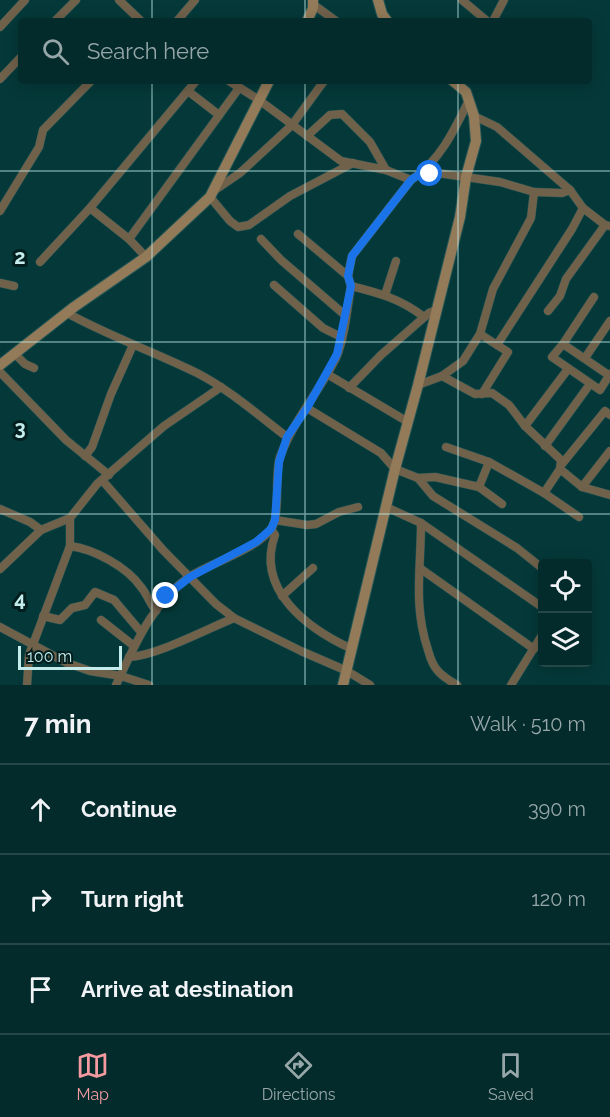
<!DOCTYPE html>
<meta charset="utf-8">
<style>
:root{--surface:#042b2b;--page:#123737;--text:#f1f3f6;--muted:#97a7a9;--line:#254747;--accent:#f49aa0}
body{margin:0;font-family:Raleway,sans-serif;background:var(--page);color:var(--text)}
.controls{position:absolute;right:18px;bottom:18px;display:grid;overflow:hidden;border-radius:6px;box-shadow:0 3px 15px #0003}
.controls button{width:54px;height:54px;display:grid;place-items:center;padding:0;border:0;border-bottom:2px solid var(--line);background:var(--surface);color:var(--text);font:30px sans-serif}
.scale{position:absolute;left:18px;bottom:15px;width:104px;box-sizing:border-box;padding-left:6px;border:3px solid #c4ecec;border-top:0;font-size:16px;line-height:21px;white-space:nowrap;color:#c4ecec;-webkit-text-stroke:4px #021e1e;paint-order:stroke}
.stop{position:absolute;width:18px;height:18px;margin:-14px;border:4px solid #1a73e8;border-radius:50%;background:#fff}
.stop.end{background:#1a73e8;border-color:#fff;box-shadow:0 2px 6px #0008}
.list{margin:0;padding:0;list-style:none}
h2{display:flex;justify-content:space-between;align-items:center;height:78px;margin:0;padding:0 24px;font-size:26px}
h2 small{font-size:20px;font-weight:400;color:var(--muted)}
.list li{display:grid;grid-template-columns:39px 1fr auto;gap:18px;align-items:center;box-sizing:border-box;height:90px;padding:0 24px;border-top:2px solid var(--line)}
.list b{display:block;font-size:22px;white-space:nowrap}
.list em{font-size:20px;font-style:normal;color:var(--muted)}
.icon{flex:none;width:33px;height:33px;fill:none;stroke:currentColor;stroke-width:2;stroke-linecap:round;stroke-linejoin:round}
.map{position:relative;flex:none;width:610px;height:685px;overflow:hidden}
.search{position:absolute;background:var(--surface);box-shadow:0 3px 15px #0003;left:18px;right:18px;top:18px;height:66px;display:flex;align-items:center;gap:15px;box-sizing:border-box;padding:0 21px;border-radius:6px;color:var(--muted);font-size:22px}
.sheet{height:348px;background:var(--surface)}
nav{display:flex;justify-content:space-around;align-items:center;box-sizing:border-box;height:84px;border-top:2px solid var(--line);background:var(--surface);font-size:16px;color:var(--muted)}
nav a{display:grid;justify-items:center;gap:3px}
nav .on{color:var(--accent)}
.map>svg:first-child{display:block}
</style>
<div class="map">
<svg width="610" height="685" viewBox="0 0 610 685">
<rect width="100%" height="100%" fill="#053939"/>
<g fill="none" stroke-linecap="round" stroke-linejoin="round">
<!-- street casing -->
<g stroke="#245656" stroke-width="9">
<g id="street">
<path d="M119 0 141 21"/>
<path d="M462 0 487 21"/>
<path d="M314 5 336 21"/>
<path d="M55 21 76 0"/>
<path d="M177 21 195 0"/>
<path d="M493 21 504 0"/>
<path d="M0 27 25 0"/>
<path d="M0 79 21 57"/>
<path d="M229 81 259 100 341 161 386 170 411 180"/>
<path d="M188 91 219 115"/>
<path d="M474 116 497 127 570 190 583 208 605 225 610 226"/>
<path d="M307 136 330 115 342 114 370 142 386 170"/>
<path d="M424 171 500 182 534 192 531 218 493 289 480 334 463 361 442 376"/>
<path d="M215 190 240 173 292 125 324 81"/>
<path d="M534 192 562 193 570 190"/>
<path d="M210 197 230 221 238 227 249 225 290 196 353 163"/>
<path d="M90 208 196 81"/>
<path d="M0 211 39 147 43 130 91 81"/>
<path d="M298 234 348 276"/>
<path d="M129 239 239 88"/>
<path d="M261 239 281 260 346 316"/>
<path d="M40 262 90 208 129 239 146 257"/>
<path d="M0 283 14 286"/>
<path d="M274 285 323 328 341 337"/>
<path d="M351 286C379 293 401 299 424 317"/>
<path d="M385 295 396 261"/>
<path d="M594 297 563 344 552 357 600 390 610 374"/>
<path d="M548 311 560 296 566 279 605 225"/>
<path d="M67 313C109 336 154 352 197 373 230 390 258 415 287 437"/>
<path d="M480 334 497 345 572 229 583 208"/>
<path d="M563 344 610 376"/>
<path d="M14 353 25 364 34 368"/>
<path d="M585 358 610 321"/>
<path d="M0 372 66 440 109 475"/>
<path d="M327 374 408 422"/>
<path d="M418 385 442 376 475 394 492 393 509 405 525 426 561 460 560 469 582 487 610 495"/>
<path d="M349 388 381 355 429 313 436 310"/>
<path d="M482 394 508 352 497 345"/>
<path d="M307 408 381 453 395 469 418 478 435 477 479 487 489 462 544 493 579 517"/>
<path d="M525 426 568 369"/>
<path d="M545 446 590 384"/>
<path d="M446 447 489 462"/>
<path d="M85 456 92 447 111 394 133 345"/>
<path d="M562 464 605 411 610 415"/>
<path d="M418 478 433 496 517 548 542 568"/>
<path d="M102 480 163 550 216 604 234 618 301 651 347 671 370 685"/>
<path d="M479 487 502 504"/>
<path d="M582 487 610 451"/>
<path d="M544 493 560 469"/>
<path d="M386 507 421 523 542 607"/>
<path d="M0 509 30 522 41 530"/>
<path d="M275 520 307 525 316 524 339 512 358 507"/>
<path d="M421 523C421 569 413 605 428 650 430 657 432 665 438 671 443 677 450 681 457 685"/>
<path d="M271 529 275 535C255 590 308 629 352 649"/>
<path d="M70 546C94 549 127 567 141 587 147 594 150 604 156 611"/>
<path d="M0 569 41 530 70 518 97 484 164 426 221 387"/>
<path d="M421 569 534 649"/>
<path d="M282 596 313 568"/>
<path d="M43 616 60 620 72 608 85 605 95 592 114 600 141 632"/>
<path d="M101 620 134 646"/>
<path d="M0 627 67 663 90 671 121 676 149 685"/>
<path d="M129 657C156 656 207 629 234 618"/>
<path d="M27 685 29 655 70 546V518"/>
<path d="M116 685C135 645 152 603 189 577 211 563 257 549 271 529 281 515 274 475 280 457 293 421 319 392 336 358 345 337 347 309 351 286L348 276 352 256 411 180C439 162 454 131 468 102"/>
<path d="M511 685 542 635"/>
</g>
</g>
<!-- secondary casing -->
<g stroke="#245656" stroke-width="12">
<g id="secondary">
<path d="M378 0 382 14 387 21"/>
<path d="M307 21 313 8V0"/>
<path d="M0 365 74 307 146 257 210 197 269 81"/>
<path d="M343 685 395 469 418 385 460 217 466 177 476 141 474 116 466 92 453 81"/>
</g>
</g>
<!-- street -->
<use href="#street" stroke="#70614b" stroke-width="8"/>
<!-- secondary -->
<use href="#secondary" stroke="#937b59" stroke-width="10"/>
</g>
<g fill="none" stroke-linecap="round" stroke-linejoin="round">
<!-- route -->
<path stroke="#1a73e8" stroke-width="8" d="M166 596 190 577 256 542 271 529 275 520 279 462 287 437 307 408 337 354 351 286 348 276 352 256 411 180 424 171 430 174"/>
</g>
<!-- grid -->
<path fill="none" stroke="#c4ecec" stroke-width="1.5" stroke-opacity="0.55" d="M152 0V21M305 0V21M458 0V21M152 81V685M305 81V685M458 81V685M0 171H610M0 342H610M0 514H610"/>
<g font-size="20" text-anchor="middle" font-weight="bold" fill="#c4ecec" stroke="#021e1e" stroke-width="6" stroke-linejoin="round" paint-order="stroke">
<text x="20" y="264">2</text>
<text x="20" y="435">3</text>
<text x="20" y="606">4</text>
</g>
</svg>
<div class="controls">
<button><svg class="icon" aria-label="locate" viewBox="0 0 24 24"><circle cx="12" cy="12" r="6"/><path d="M12 2v4M12 18v4M2 12h4M18 12h4"/></svg></button>
<button><svg class="icon" aria-label="layers" viewBox="0 0 24 24"><path d="M12 4l9 5-9 5-9-5zM3 14l9 5 9-5"/></svg></button>
</div>
<div class="scale">100 m</div>
<div class="stop" style="left:430px;top:174px"></div>
<div class="stop end" style="left:166px;top:596px"></div>
<div class="search"><svg class="icon" aria-label="search" viewBox="0 0 24 24"><circle cx="10" cy="10" r="6"/><path d="M15 15l6 6"/></svg>Search here</div>
</div>
<section class="sheet">
<h2>7 min<small>Walk · 510 m</small></h2>
<ul class="list">
<li><svg class="icon" aria-label="ahead" viewBox="0 0 24 24"><path d="M12 20V5M6 11l6-6 6 6"/></svg><div><b>Continue</b></div><em>390 m</em></li>
<li><svg class="icon" aria-label="right" viewBox="0 0 24 24"><path d="M7 20v-9h11M14 6l5 5-5 5"/></svg><div><b>Turn right</b></div><em>120 m</em></li>
<li><svg class="icon" aria-label="arrive" viewBox="0 0 24 24"><path d="M6 21V4h12l-3 4 3 4H6"/></svg><div><b>Arrive at destination</b></div></li>
</ul>
</section>
<nav>
<a class="on"><svg class="icon" aria-label="map" viewBox="0 0 24 24"><path d="M3 6l6-2 6 2 6-2v14l-6 2-6-2-6 2zM9 4v14M15 6v14"/></svg>Map</a>
<a><svg class="icon" aria-label="directions" viewBox="0 0 24 24"><path d="M12 3l9 9-9 9-9-9zM9 14v-3h6M13 9l2 2-2 2"/></svg>Directions</a>
<a><svg class="icon" aria-label="saved" viewBox="0 0 24 24"><path d="M7 4h10v16l-5-4-5 4z"/></svg>Saved</a>
</nav>
